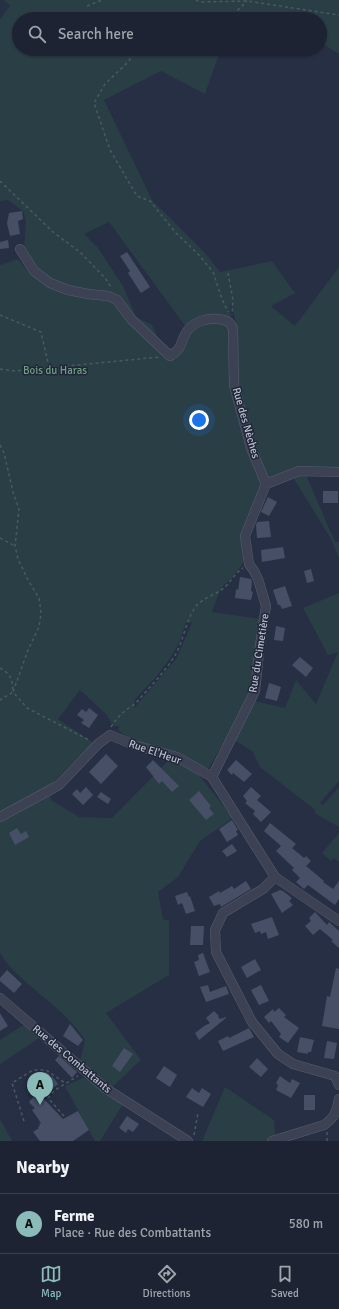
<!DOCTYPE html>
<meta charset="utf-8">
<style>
:root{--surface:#1d2333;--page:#252b3b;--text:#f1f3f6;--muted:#a0a4ac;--line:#3b404e;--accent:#8bbbb9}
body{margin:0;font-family:Signika,sans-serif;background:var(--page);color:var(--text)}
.you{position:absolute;left:199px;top:420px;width:14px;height:14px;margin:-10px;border:3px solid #fff;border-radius:50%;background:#1a73e8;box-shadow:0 0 0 6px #1a73e833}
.badge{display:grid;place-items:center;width:26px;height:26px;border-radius:50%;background:var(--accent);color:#111;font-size:13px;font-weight:700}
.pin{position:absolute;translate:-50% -33px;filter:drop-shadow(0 1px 2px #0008)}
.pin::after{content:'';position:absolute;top:21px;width:14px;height:12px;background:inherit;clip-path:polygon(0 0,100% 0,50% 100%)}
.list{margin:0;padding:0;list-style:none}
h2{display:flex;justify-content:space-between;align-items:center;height:52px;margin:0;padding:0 16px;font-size:17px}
h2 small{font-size:13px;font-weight:400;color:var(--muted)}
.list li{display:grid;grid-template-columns:26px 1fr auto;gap:12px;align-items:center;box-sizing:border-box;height:60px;padding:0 16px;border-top:1px solid var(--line)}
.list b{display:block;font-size:15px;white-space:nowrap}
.list p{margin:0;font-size:13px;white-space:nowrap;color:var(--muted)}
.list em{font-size:13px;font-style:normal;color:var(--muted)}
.icon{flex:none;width:22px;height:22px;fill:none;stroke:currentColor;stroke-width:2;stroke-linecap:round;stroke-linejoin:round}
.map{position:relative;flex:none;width:339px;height:1141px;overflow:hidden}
.search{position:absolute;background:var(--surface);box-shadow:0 1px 3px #0004;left:12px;right:12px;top:12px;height:44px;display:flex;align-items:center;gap:10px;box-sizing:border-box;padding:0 14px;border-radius:22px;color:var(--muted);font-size:15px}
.sheet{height:112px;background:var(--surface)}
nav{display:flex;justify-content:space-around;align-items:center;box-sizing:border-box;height:56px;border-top:1px solid var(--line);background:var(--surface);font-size:11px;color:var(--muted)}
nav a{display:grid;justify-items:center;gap:2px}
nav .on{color:var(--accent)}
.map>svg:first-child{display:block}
</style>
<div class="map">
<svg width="339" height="1141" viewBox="0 0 339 1141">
<rect width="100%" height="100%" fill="#272f44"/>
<!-- green -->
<g fill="#2a3e45" fill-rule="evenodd">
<path d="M4 0H339V54L320 42V19H266L255 17 251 19H19V49H221L205 94 161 71 104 100 152 200 205 253 220 272 272 261 295 293 271 306 295 326 339 267V470H300L270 481C253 465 239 396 237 371 235 349 240 323 230 304L231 320C212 318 201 315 186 327L109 222 84 234 98 248 123 286 136 317 152 325 163 350 185 344C187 340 189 333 193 330 202 321 218 322 229 326L231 330V389L248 449 262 486C252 509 237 535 244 561L232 578 221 588 212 612 261 619 253 689 229 734 208 769 190 759 129 739 118 730 119 726H113L107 715 80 690 58 719 95 744 85 750 49 787 51 800 79 817 112 818 169 760 188 766 198 774 233 818 200 841 178 877 158 892 163 919 169 921V975L106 1013 141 1060 110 1089 80 1062 85 1040C72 1020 52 1004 34 989 20 977 10 969 0 953V265L18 259 31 275 59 290 112 302 109 294 68 288 48 280 33 268 24 253 26 221 23 211 8 200 0 201V19L10 6ZM186 622 192 623 176 659 134 708 135 699 157 676 171 657 180 641Z"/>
<path d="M306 475 335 542H339V558L331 539 293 477Z"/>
<path d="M339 593V781L320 803 323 805 339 787V827L316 814 314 809 260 767 253 752 233 739 254 701 285 708 296 680 316 704 338 652 328 655 303 608Z"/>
<path d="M339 833V862L334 858 331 861 322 853Z"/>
<path d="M27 1023 42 1036 0 1064V1040Z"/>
<path d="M89 1075 123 1104 100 1141H95L65 1086Z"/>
<path d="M225 1087 274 1120 275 1138 265 1141H202Z"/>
<path d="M0 1119 12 1141H0Z"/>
</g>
<!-- building -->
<g fill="#474f66">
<path d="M22 211 23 219 18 221 20 234 10 236 7 223 9 213Z"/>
<path d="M8 240 9 248 0 249V242Z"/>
<path d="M127 252 150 287 141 293 128 273 130 271 120 256Z"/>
<rect x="323" y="491" width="15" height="12"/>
<path d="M268 497 277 502 269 516 261 512Z"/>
<path d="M269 521 271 537 257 538 256 525 257 522Z"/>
<path d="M283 547 285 558 262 562 261 550Z"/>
<path d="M311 569 314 581 307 583 304 571Z"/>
<path d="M240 577 251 579 252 581 251 591 253 592 251 600 235 598 236 589 238 590Z"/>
<path d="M285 586 292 606 282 609 280 605H278L273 590Z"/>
<path d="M276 626 285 628 283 641 274 640Z"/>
<path d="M300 657 313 668 306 677 292 665Z"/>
<path d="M269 683 281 687 277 701 265 698Z"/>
<path d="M89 708 98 715 89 728 81 723 84 720 77 715 82 709 86 712Z"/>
<path d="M106 754 118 766 101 784 89 772Z"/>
<path d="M153 760 179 786 172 792 162 781 159 784 146 767Z"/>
<path d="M236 760 252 774 244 782 233 773 232 775 227 770Z"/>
<path d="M86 787 93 795 83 805 72 794 77 789 80 793Z"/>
<path d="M251 787 261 796 257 800 271 812 261 822 253 814 255 811 245 803 247 801 243 796Z"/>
<path d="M199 791 211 806 209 808 214 814 206 820 189 800Z"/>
<path d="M101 792 111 799 108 804 97 797Z"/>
<path d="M232 820 238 830 236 831 238 835 227 842 219 829Z"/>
<path d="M270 823 296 844 292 848 304 858 306 856 311 861 306 866 324 881 323 882 333 889 339 881V899L335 905 308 885 304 889 296 882 300 878 292 870 294 868 276 851 281 846 264 831Z"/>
<path d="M17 828 21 834 26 831 29 837 15 845 9 833Z"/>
<path d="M232 844 237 851 227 857 222 851Z"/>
<path d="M246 881 251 889 221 907 220 904 214 906 209 897 219 891 220 893 232 886 234 889Z"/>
<path d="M280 890 283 891 292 898 289 901 293 905 282 913 271 894Z"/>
<path d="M187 892 189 897 190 896 195 911 186 914 182 903 178 905 175 896Z"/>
<path d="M315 912 327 925 329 922 339 931V948L331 941 333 940 320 929 313 935 305 926 311 921 309 918Z"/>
<path d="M272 917 279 935 268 939 266 932 261 934 260 931 255 933 251 924Z"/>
<path d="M191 926H204L203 945H190Z"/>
<path d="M203 953 210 972 199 976 194 962 199 960 198 955Z"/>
<path d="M255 959 261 970 247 978 241 967Z"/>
<path d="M336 968 339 969V1029L322 1026 327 996 330 997Z"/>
<path d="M7 970 22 984 14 993 0 981V978Z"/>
<path d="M208 985 210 992 226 986 229 994 206 1002 200 987Z"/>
<path d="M261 985 269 1001 259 1005 251 990Z"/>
<path d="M279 1008 286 1015 284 1017 299 1028 288 1043 279 1037 281 1034 271 1021 269 1023 264 1017 273 1009 274 1012Z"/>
<path d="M214 1011 219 1016 218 1017 220 1019 226 1017V1018L199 1040 195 1033 204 1026 210 1023 206 1018Z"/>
<path d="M0 1013 8 1026 0 1031Z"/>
<path d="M70 1024 83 1040 78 1046 63 1036Z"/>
<path d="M249 1028 254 1037 223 1051 218 1041 228 1036 229 1038Z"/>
<path d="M300 1037 314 1040 311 1052H308V1054L297 1052Z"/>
<path d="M327 1041 337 1043 334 1059 324 1058Z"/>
<path d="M124 1048 133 1054 120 1072 112 1066Z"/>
<path d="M59 1056 77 1072 72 1078 55 1060Z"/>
<path d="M257 1058 268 1069 261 1077 249 1067Z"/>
<path d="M164 1066 177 1075 170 1087 156 1078Z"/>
<path d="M46 1072 49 1074 51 1077 52 1076 58 1084 42 1097 63 1119 78 1111 89 1130 73 1141H40L33 1132 39 1128 38 1127 40 1125 39 1124 41 1123 32 1110 35 1108 29 1102 40 1090 33 1081Z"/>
<path d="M280 1076 290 1083 292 1079 300 1083 291 1098 276 1090 278 1085 276 1083Z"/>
<path d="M192 1088 199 1093 202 1088 211 1094 203 1107 186 1097Z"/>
<rect x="304" y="1095" width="11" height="15"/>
<path d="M127 1116 139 1124 133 1132 128 1129 126 1133 119 1128Z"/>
</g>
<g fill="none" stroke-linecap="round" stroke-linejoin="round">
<!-- minor casing -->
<g stroke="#575d6e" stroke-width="10">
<g id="minor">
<path d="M20 249 34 271 50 283 68 290 88 294 108 296 117 300 131 319 170 356C183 349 180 341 187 331 194 321 208 318 218 319 226 320 230 321 233 329L234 385 251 448 266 484"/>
<path d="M212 777 255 691 259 652 266 606 258 579 254 571 249 564 245 536 266 484 299 471 339 472"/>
<path d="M0 817 59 785 98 744 110 735 134 745 177 757 212 777 275 877 339 921"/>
<path d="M275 877 263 889 223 913 215 930 216 952 252 1022 278 1054 293 1064 335 1076 339 1085"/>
<path d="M0 998 105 1088 188 1141"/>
<path d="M272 1141 324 1125C335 1117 336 1113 339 1099"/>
</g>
</g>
<!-- path -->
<g stroke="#485b61" stroke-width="1.5" stroke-dasharray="3 3" stroke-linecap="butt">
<path d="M196 0 199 2 247 1 339 15"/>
<path d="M87 6 102 0"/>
<path d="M229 19 247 1"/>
<path d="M138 49 127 63 105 84 94 103 110 150 137 196 150 201 176 233 198 254 213 272 222 299 228 312"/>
<path d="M0 181 53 232 81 253 105 278 111 287"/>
<path d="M228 273 233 300 232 315"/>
<path d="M0 315 41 332 49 367"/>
<path d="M0 369 15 371 160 357"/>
<path d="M0 445 4 453 13 492 19 509 15 546 18 559 28 580 39 598 41 613 39 627 28 650 13 692 27 708 89 740"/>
<path d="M0 538 15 546"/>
<path d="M0 668C12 675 12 679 13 692L0 700"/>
<path d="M111 727C117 717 125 710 135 704 148 689 163 674 174 657 184 642 186 616 198 604 207 596 218 594 226 586 232 580 236 572 243 568"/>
<path d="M64 1116 48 1098 55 1090 78 1076"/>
<path d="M24 1121 12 1083 33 1070H46L65 1083"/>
<path d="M194 1135 198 1113"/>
<path d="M327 1141V1132"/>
</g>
<!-- minor -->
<use href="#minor" stroke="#3c4253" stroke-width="9"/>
</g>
<g text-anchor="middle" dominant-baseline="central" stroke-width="3" stroke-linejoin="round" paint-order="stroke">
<!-- park labels -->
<g font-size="11" fill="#719e81" stroke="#202739">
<text x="55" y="370">Bois du Haras</text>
</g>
<!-- street labels -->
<g font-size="11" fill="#b9becd" stroke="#202739">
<text transform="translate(246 423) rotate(74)">Rue des Nèches</text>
<text transform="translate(259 653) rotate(-81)">Rue du Cimetière</text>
<text transform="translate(155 752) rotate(19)">Rue El'Heur</text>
<text transform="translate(72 1059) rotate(40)">Rue des Combattants</text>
</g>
</g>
</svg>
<div class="you"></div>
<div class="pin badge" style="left:40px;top:1105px">A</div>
<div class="search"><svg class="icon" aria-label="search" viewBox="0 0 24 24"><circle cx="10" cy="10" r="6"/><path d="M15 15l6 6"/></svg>Search here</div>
</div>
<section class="sheet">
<h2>Nearby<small></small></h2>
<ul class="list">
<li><span class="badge">A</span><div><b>Ferme</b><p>Place · Rue des Combattants</p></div><em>580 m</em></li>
</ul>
</section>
<nav>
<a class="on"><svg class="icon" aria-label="map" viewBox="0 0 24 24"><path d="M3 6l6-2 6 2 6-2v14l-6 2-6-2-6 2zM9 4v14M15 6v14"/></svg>Map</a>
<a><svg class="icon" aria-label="directions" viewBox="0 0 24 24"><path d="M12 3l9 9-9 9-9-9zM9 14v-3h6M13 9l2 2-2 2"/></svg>Directions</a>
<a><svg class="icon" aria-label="saved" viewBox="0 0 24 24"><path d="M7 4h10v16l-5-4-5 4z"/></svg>Saved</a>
</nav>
